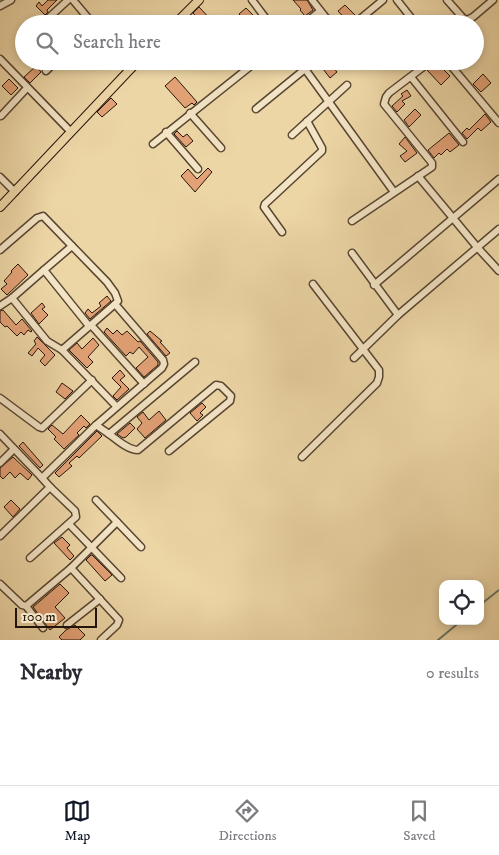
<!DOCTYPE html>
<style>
:root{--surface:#fff;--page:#f7f7f7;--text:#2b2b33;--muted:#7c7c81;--line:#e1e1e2;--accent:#111827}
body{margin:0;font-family:"IM FELL DW Pica",serif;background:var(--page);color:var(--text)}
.controls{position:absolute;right:15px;bottom:15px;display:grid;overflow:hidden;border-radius:10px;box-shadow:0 2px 8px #0003}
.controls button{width:45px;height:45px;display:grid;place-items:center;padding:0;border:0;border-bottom:1px solid var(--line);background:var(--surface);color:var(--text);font:25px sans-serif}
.scale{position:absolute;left:15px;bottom:12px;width:82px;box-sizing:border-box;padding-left:5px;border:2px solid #26150b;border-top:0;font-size:14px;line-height:18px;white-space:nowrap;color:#26150b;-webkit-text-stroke:4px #f3e4c5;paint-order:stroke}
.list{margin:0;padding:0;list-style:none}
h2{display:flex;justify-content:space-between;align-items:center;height:65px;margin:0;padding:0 20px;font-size:21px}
h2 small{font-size:16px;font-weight:400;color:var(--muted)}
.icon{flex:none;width:28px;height:28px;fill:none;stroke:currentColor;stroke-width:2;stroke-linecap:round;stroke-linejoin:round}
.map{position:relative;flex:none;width:499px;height:640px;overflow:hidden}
.search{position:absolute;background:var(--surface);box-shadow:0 2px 8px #0003;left:15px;right:15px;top:15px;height:55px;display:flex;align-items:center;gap:12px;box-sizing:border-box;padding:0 18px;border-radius:28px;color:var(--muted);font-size:19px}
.sheet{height:145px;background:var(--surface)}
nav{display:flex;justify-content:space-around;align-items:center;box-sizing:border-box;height:70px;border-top:1px solid var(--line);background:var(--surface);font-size:14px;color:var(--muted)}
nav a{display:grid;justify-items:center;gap:2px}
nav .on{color:var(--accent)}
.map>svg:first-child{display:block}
</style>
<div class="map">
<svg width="499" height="640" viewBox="0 0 499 640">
<rect width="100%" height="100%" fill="#edd6a6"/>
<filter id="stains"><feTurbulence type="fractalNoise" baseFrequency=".004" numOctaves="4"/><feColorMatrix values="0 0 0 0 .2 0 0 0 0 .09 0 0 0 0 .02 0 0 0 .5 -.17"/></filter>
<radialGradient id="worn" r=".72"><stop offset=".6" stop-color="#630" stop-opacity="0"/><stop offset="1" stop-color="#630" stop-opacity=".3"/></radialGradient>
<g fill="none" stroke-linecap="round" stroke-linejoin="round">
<!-- stream -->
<g stroke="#6b776a" stroke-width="2">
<path d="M480 605 499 590"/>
<path d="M438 640 461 621"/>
</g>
</g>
<!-- building -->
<g fill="#e3a276" stroke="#26150b">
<path d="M48 0H57L47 10 48 12 45 15 36 6 39 2 42 6Z"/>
<path d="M293 0H307L313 10 305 16 300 10 301 9Z"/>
<path d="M345 5 356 16 349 23 338 11Z"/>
<path d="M199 7 215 24H203L193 13Z"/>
<path d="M246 8 253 15 251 17 256 24H248L239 14Z"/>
<path d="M325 61H328L337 72 330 78 320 65Z"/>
<path d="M436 61H442L439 65 450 76 441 85 427 70 434 65Z"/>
<path d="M36 66 41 72 30 83 24 77Z"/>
<path d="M483 74 491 83 481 92 473 84Z"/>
<path d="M175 77 197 102 194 105 192 103 185 108 165 86Z"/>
<path d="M9 79 18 88 11 95 2 86Z"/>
<path d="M407 90 411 96 402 101 405 104 397 112 392 106 403 96 401 94Z"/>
<path d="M111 98 117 104 102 117 97 112Z"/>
<path d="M415 109 421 115 409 127 404 120Z"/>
<path d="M485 114 491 122 481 131 478 128 467 139 462 133 467 128 469 130Z"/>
<path d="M177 131 183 137 187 134 193 141 186 147 174 134Z"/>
<path d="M449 133 459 145 450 152 447 149 441 155 439 153 434 158 428 150Z"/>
<path d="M405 137 417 153 405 162 400 156 407 151 399 144Z"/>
<path d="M208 168 212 172 195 192 181 176 188 169 197 179Z"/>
<path d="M18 264 28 275 7 295 1 289 7 284 4 281 12 272 11 271Z"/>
<path d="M107 296 111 301 90 319 85 313 88 309 92 313 101 306 99 303Z"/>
<path d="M42 303 45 307 42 309 48 315 39 324 31 313Z"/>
<path d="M3 310 16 325 22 319 32 331 31 332 28 330 24 335 21 332 17 336 7 326 5 327 0 322V311Z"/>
<path d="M107 328 113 334 117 330 122 335 127 331 138 342 140 341 158 362V365L144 377 136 368 148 357 139 347 133 354 130 352 126 356 104 332Z"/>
<path d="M150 331 162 341 160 342 170 353 166 356 147 334Z"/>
<path d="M37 337 55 355 45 366 40 361 45 355 38 348 32 356 28 353 36 344 34 341Z"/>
<path d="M93 338 99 345 88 357 93 362 87 368 69 350 77 343 82 349Z"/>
<path d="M120 370 125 376 120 380 129 389 117 400 113 396 121 387 112 378Z"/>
<path d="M62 383 73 391 65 399 56 392Z"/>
<path d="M202 403 206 407 200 413 203 415 197 421 190 413Z"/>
<path d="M159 411 166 420 145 438 137 429 142 423 137 417 143 412 149 420Z"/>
<path d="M81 415 90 424 86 428 84 426 77 433 79 435 64 449 54 439 56 437 48 429 52 425 63 434Z"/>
<path d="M130 423 135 428 126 437 123 438 117 434Z"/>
<path d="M97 431 102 436 79 458 77 456 69 463 72 466 59 477 55 473Z"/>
<path d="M23 442 43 465 40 468 19 446Z"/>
<path d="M13 457 32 475 28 480 20 473 15 478 10 472 3 479 0 476V468Z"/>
<path d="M11 500 20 509 13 517 4 507Z"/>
<path d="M62 537 70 545 67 548 74 556 70 560 54 543Z"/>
<path d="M91 555H92L112 575 105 581 86 560Z"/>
<path d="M60 584 69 593 55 607 65 618 50 630 33 607Z"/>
<path d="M75 625 85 635 80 640H62L59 637 66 630Z"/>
</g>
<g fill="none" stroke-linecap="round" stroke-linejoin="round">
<!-- minor casing -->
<g stroke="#584532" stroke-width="9">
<g id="minor">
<path d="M73 0 93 24"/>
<path d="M252 0 270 24"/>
<path d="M312 0 331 24"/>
<path d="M397 0 416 24"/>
<path d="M447 0 463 18 467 20 473 17 493 0"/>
<path d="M0 6 11 0"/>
<path d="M42 24 68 0"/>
<path d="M304 24 320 11"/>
<path d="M354 24 383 0"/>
<path d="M0 59 71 132"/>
<path d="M128 61 133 67"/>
<path d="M447 61 499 123"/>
<path d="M305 69 394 192"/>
<path d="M46 71 56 61"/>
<path d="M411 77 463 142"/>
<path d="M256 109 305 69 299 61"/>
<path d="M190 113 221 148"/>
<path d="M1 116 27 88"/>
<path d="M166 132 198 169"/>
<path d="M292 135 347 85"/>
<path d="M153 144 257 61"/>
<path d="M418 176 477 247 499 271"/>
<path d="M0 177 15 192"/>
<path d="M352 221 432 167V163L384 104 386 97 389 93 431 61"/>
<path d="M282 232 264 207 265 204 322 151V148L307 121"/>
<path d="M72 246 44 270 89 326"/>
<path d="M0 250 37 218 43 216 107 282 115 293 118 301 115 304 62 350"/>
<path d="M352 253 398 315"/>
<path d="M374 285 499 179"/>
<path d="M12 298 44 270"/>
<path d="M0 306 12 298 47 341 62 350 116 406"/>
<path d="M91 325 144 384"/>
<path d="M354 358 398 315 499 229"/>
<path d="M0 398 39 427 42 428 92 380"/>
<path d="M96 425 162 368 164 364 163 360 115 304"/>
<path d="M0 434 42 478 96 425 109 434 195 362"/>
<path d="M109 434C117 440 128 450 138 450L216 385 221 386 231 396 230 401 169 451"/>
<path d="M302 457 377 383 379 377V370L313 284"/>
<path d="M0 463 14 449"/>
<path d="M96 500 141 547"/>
<path d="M69 524 121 578"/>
<path d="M0 536 50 487 42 478"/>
<path d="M30 558 76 517 75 511 50 487"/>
<path d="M71 568 117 522"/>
<path d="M0 584 22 605 26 606 71 568 119 620 117 625 101 640"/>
<path d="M26 606 43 628"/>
<path d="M67 625 100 599"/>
</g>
</g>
<!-- major casing -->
<g stroke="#26150b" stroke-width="10">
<g id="major">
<path d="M175 24 199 0"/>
<path d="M0 207 138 61"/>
</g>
</g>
<!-- minor -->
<use href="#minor" stroke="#f3e4c5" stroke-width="6"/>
<!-- major -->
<use href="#major" stroke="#edd6a6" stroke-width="8"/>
</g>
<rect width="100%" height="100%" filter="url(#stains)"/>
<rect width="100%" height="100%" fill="url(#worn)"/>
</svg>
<div class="controls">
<button><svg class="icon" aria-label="locate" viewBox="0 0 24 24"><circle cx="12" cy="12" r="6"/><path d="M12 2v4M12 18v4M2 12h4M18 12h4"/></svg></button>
</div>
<div class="scale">100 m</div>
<div class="search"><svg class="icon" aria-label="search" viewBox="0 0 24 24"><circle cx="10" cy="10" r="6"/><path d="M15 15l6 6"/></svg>Search here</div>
</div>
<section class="sheet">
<h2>Nearby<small>0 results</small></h2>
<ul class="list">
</ul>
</section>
<nav>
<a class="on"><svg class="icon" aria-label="map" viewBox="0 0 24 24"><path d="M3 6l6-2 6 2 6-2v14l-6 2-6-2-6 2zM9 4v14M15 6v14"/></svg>Map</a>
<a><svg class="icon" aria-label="directions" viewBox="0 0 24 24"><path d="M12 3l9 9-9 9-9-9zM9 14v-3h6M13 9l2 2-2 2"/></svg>Directions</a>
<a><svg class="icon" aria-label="saved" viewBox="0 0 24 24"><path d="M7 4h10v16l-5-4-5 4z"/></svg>Saved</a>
</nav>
